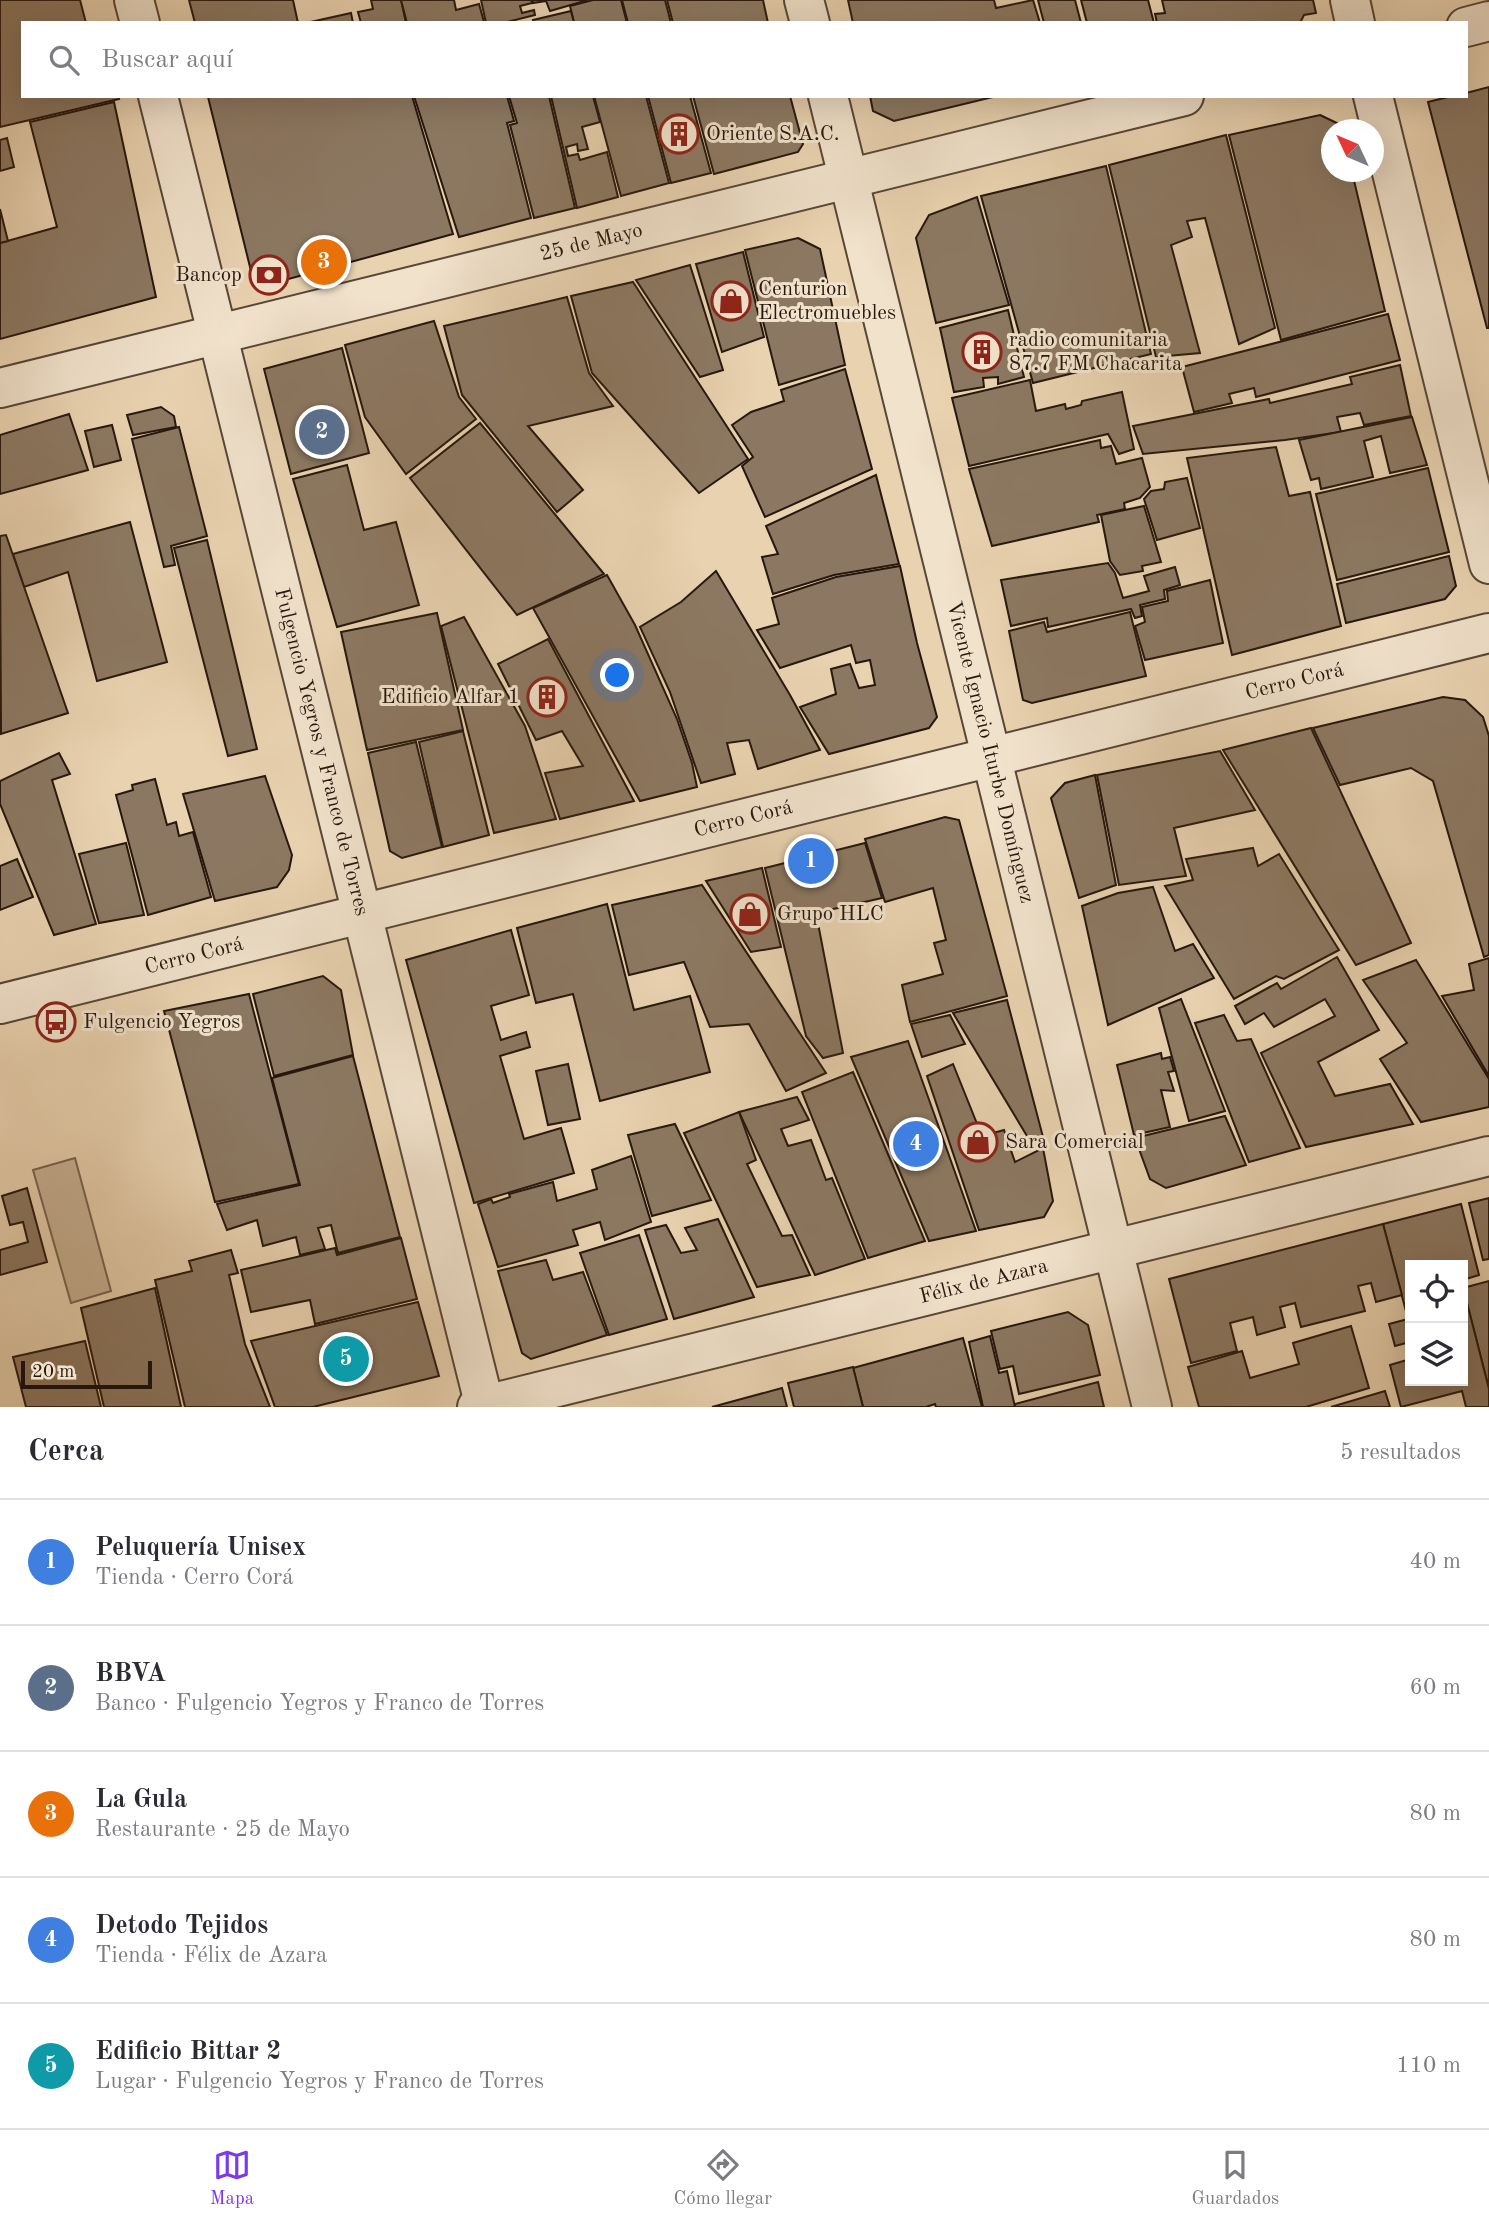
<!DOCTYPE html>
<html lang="es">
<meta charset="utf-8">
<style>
:root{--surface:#fff;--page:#f7f7f7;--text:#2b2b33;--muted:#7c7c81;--line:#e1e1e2;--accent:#7c3aed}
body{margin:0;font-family:"Old Standard TT",serif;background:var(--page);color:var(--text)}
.controls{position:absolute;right:21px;bottom:21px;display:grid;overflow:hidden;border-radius:0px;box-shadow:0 7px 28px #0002}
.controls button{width:63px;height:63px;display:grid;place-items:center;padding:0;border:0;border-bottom:2px solid var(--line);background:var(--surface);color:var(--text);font:35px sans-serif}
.compass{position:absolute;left:1321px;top:119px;width:63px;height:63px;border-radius:50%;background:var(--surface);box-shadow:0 7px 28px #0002;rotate:314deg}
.scale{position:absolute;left:21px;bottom:18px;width:131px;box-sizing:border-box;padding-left:7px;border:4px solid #27170d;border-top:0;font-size:19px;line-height:24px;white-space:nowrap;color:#27170d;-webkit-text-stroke:5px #f1e2cc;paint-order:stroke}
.you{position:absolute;left:618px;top:676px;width:24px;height:24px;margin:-18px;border:5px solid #fff;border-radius:50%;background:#1a73e8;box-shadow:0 0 0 10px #1a73e833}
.badge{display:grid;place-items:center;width:46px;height:46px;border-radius:50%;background:var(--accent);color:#fff;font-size:23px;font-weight:700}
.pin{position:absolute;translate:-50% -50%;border:4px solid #fff;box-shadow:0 2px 7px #0006}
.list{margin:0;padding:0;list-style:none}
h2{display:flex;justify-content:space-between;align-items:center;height:91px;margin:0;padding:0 28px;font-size:30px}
h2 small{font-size:23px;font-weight:400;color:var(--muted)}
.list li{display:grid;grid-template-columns:46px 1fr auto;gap:21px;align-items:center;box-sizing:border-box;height:126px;padding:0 28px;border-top:2px solid var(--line)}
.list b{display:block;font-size:26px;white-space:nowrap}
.list p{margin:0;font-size:23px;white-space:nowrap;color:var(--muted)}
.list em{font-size:23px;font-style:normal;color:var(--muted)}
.icon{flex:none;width:38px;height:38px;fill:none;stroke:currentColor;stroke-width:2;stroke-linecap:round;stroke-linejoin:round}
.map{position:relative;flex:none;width:1489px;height:1407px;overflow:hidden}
.search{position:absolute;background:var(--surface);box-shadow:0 7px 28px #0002;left:21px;right:21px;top:21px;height:77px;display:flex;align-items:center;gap:18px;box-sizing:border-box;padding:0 24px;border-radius:0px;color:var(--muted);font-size:26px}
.sheet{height:721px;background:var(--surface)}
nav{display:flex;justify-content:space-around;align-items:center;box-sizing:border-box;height:98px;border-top:2px solid var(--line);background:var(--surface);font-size:19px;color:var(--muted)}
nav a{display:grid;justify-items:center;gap:4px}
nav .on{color:var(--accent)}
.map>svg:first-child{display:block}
</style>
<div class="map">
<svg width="1489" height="1407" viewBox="0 0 1489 1407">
<rect width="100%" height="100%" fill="#e9d2b0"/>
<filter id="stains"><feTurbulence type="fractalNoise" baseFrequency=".00286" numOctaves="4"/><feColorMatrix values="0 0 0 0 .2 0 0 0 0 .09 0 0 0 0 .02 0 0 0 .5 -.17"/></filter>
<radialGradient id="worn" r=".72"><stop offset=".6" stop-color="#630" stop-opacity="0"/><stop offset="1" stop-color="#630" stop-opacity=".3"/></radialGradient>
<!-- green -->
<path fill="#c8b294" stroke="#786450" stroke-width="2" d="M75 1158 111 1291 71 1303 33 1170Z"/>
<!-- building -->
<g fill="#8c7862" stroke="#27170d" stroke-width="2">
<path d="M0 0H80L86 23H96H23V96H118L119 99 0 127Z"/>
<path d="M189 0H293L298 23H195Z"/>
<path d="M371 0H401L406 23H361L358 12 373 9Z"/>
<path d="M401 0H454L456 10 479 4 484 22 407 23Z"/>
<path d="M481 0H531L532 3 520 6 522 13 534 10 535 15 503 23H486Z"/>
<path d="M533 0H588L550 11 546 1 533 3Z"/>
<path d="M593 0H621L627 23H574L570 6Z"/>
<path d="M622 0H665L671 23H628Z"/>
<path d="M667 0H763L768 23H673Z"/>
<path d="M848 0H994L996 8 1033 0 1040 23H853Z"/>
<path d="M1038 0H1075L1081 23H1044Z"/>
<path d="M1081 0H1148L1154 23H1087Z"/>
<path d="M1162 0H1313L1316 13 1304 15 1300 23H1157L1155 14 1165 13Z"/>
<path d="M571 11 574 23H534L533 20Z"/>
<path d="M351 13 353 23H306Z"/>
<path d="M1489 87V328H1487L1428 102 1452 96H1466V93Z"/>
<path d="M412 96 453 234 274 283 251 271 208 97Z"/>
<path d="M414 96H507L514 121 507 123 531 218 459 237Z"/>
<path d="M509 96H549L575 208 534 218 510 125 517 123Z"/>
<path d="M551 96H593L600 122 582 127 588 149 578 151 577 144 566 147 568 156 578 154 580 160 607 152 618 197 577 208Z"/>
<path d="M594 96H646L669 183 621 196Z"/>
<path d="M648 96H690L711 173 671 183Z"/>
<path d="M693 96H790L803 144 798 152 714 174Z"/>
<path d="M870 96H997L894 121 873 111Z"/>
<path d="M114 102 156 297 0 339V243L57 227 30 122Z"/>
<path d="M1320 115 1341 125 1342 130H1332V172H1352L1385 311 1281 340 1229 135Z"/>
<path d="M1226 135 1275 328 1239 344 1205 218 1187 221 1192 237 1171 245 1200 353 1156 357 1109 165Z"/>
<path d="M7 138 14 167 0 171V140Z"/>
<path d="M1106 166 1151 354 1033 383 981 196Z"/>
<path d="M977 197 1009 305 936 323 916 238 929 215Z"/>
<path d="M0 209 8 241 0 243Z"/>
<path d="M798 238 820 249 845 365 779 385 745 250Z"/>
<path d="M743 252 764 337 722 352 696 264Z"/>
<path d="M690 265 723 370 700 377 636 280Z"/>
<path d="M633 282 748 459 699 493 592 373 571 296Z"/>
<path d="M567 297 589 373 613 406 528 426 583 490 557 512 462 395 444 326Z"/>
<path d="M1008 310 1024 377 998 384V377L983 378 984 387 954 392 940 328Z"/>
<path d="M1388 314 1400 360 1256 397 1254 388 1229 394 1232 403 1194 412 1182 367Z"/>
<path d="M434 321 459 397 476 419 406 474 365 417 345 345Z"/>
<path d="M342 348 369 453 291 474 264 369Z"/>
<path d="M1400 365 1411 416 1364 425 1360 413 1337 417 1341 432 1285 440 1143 454 1133 426 1269 399 1270 403 1352 384 1350 377Z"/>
<path d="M845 369 872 469 765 517 742 466 753 457 732 425 751 412 784 401 781 390Z"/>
<path d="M1030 380 1036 411 1065 404 1066 409 1081 405 1082 401 1122 392 1134 449 1119 454 1108 434 969 466 952 398Z"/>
<path d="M161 407 174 416 176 427 133 435 127 415Z"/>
<path d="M69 414 88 470 0 494V435Z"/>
<path d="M1412 417 1427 465 1390 473 1381 436 1364 441 1373 477 1321 489 1319 478 1311 480 1299 440Z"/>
<path d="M480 423 604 574 517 615 410 478Z"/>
<path d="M112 425 121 460 94 467 85 431Z"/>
<path d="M179 427 207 536 171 546 175 565 164 567 132 439Z"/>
<path d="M1100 440 1101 448 1111 446 1116 464 1142 458 1150 487 1140 498 1124 503 1125 509 1097 515 1099 522 992 546 969 469Z"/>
<path d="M1276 447 1289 496 1310 492 1341 626 1232 655 1187 458Z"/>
<path d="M347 465 364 530 396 522 419 605 337 627 293 479Z"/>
<path d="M1428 468 1449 552 1337 580 1316 494Z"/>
<path d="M876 475 899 564 834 575 773 594 762 557 778 554 766 526Z"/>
<path d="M1187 478 1200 528 1157 540 1144 499 1151 491 1164 489 1165 482Z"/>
<path d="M1144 506 1161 562 1142 566 1143 571 1120 575 1110 561 1101 515Z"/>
<path d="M130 522 167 662 97 681 68 572 24 587 13 554Z"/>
<path d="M6 535 68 713 1 734 0 536Z"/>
<path d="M207 540 257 749 228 756 174 548Z"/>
<path d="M1449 556 1456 586 1445 599 1346 623 1337 584Z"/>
<path d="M1108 563 1115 573 1123 598 1149 591 1144 576 1175 567 1180 585 1164 590 1165 599 1140 605 1142 616 1135 618 1131 609 1048 627 1047 618 1011 626 1001 580Z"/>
<path d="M900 566 917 643 937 717 929 728 829 754 800 707 836 694 831 669 850 664 859 688 875 685 870 660 856 663 851 645 780 668 757 630 779 624 772 598 836 577Z"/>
<path d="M716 571 790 695 820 750 758 769 749 740 727 743 735 774 701 783 670 692 640 627 681 602Z"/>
<path d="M607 575 635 625 677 719 692 763 697 787 640 801 533 608Z"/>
<path d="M1210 580 1223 643 1145 660 1135 626 1145 622 1142 607 1168 601 1167 591Z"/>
<path d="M1130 612 1146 676 1032 703 1023 700 1009 631 1044 622 1047 632Z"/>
<path d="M437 613 463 730 367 750 341 632Z"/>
<path d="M464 617 525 726 556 819 494 833 441 626Z"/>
<path d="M548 639 634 801 560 819 545 773 583 766 562 731 536 740 498 664Z"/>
<path d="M1443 697 1465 700 1483 717 1489 736V955L1484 957 1433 781 1411 768 1340 785 1313 728Z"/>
<path d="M1311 728 1411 943 1356 965 1223 750Z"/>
<path d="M463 731 489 835 443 847 419 742Z"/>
<path d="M416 742 442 847 402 858 390 851 368 753Z"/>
<path d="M1220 751 1255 810 1174 828 1186 876 1119 885 1097 775Z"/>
<path d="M59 753 70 774 52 780 96 924 54 935 0 804V781Z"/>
<path d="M1095 775 1116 885 1079 898 1051 798 1065 783Z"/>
<path d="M265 776 292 855 289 870 277 887 215 901 183 794Z"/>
<path d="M155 779 167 825 176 822 179 836 193 832 211 897 148 915 116 795 133 790 132 785Z"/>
<path d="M945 817 959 820 1007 996 910 1022 902 985 943 974 934 943 946 940 933 888 885 902 865 839Z"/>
<path d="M126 843 144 915 99 923 79 854Z"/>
<path d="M865 843 882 898 816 913 843 1053 823 1058 806 1036 765 868Z"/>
<path d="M1253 848 1258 866 1279 854 1339 950 1284 979 1276 976 1234 999 1165 886 1193 880 1186 859Z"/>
<path d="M17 859 33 897 0 910V866Z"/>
<path d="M762 868 781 947 751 952 706 881Z"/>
<path d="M702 885 801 1035 826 1073 786 1091 749 1024 710 1027 684 962 629 975 612 905Z"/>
<path d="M1153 887 1175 951 1193 944 1214 978 1108 1025 1082 906 1118 893Z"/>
<path d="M607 904 634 1010 690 996 710 1072 600 1101 573 994 536 1003 517 928Z"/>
<path d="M511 930 529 995 491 1006 501 1040 526 1032 530 1047 500 1056 524 1139 561 1128 574 1173 474 1203 406 960Z"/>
<path d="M1337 957 1379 1030 1318 1062 1335 1096 1390 1084 1413 1124 1306 1147 1261 1053 1335 1016 1325 999 1274 1027 1264 1013 1245 1024 1235 1006 1277 983 1281 989Z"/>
<path d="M1489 958V1076L1442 996 1474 990 1469 964Z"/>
<path d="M1416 960 1489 1079V1107L1421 1122 1380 1059 1407 1043 1363 980Z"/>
<path d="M323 976 341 990 353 1055 274 1076 253 994Z"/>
<path d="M249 994 299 1184 215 1202 164 1011Z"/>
<path d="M1181 999 1225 1111 1189 1121 1159 1008Z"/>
<path d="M1007 1000 1043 1137 1030 1141 953 1013Z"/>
<path d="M950 1015 965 1044 922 1057 911 1024Z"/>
<path d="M1224 1015 1237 1041 1251 1039 1300 1148 1249 1162 1195 1023Z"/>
<path d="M908 1041 976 1231 929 1241 851 1057Z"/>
<path d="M1161 1053 1162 1059 1170 1057 1174 1071 1168 1072 1174 1091 1161 1090 1170 1127 1134 1135 1117 1065Z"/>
<path d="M353 1056 400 1237 338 1253 331 1225 318 1228 325 1249 300 1255 296 1237 263 1246 257 1220 227 1230 217 1204 300 1185 272 1078Z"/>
<path d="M568 1064 580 1119 548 1125 536 1071Z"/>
<path d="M953 1064 982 1136 1004 1130 1015 1162 1043 1148 1053 1201 1044 1217 979 1230 927 1076Z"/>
<path d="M853 1072 925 1241 868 1258 802 1092Z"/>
<path d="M797 1097 809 1120 781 1129 788 1146 811 1140 826 1180 832 1178 865 1259 815 1275 739 1112Z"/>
<path d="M739 1112 756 1160 747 1164 782 1236 792 1235 810 1275 757 1287 684 1133Z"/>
<path d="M1225 1116 1246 1165 1166 1188 1150 1179 1135 1138Z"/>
<path d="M675 1124 711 1200 652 1216 628 1135Z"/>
<path d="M631 1156 651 1222 605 1240 600 1222 573 1230 578 1245 498 1267 478 1204 491 1199 493 1203 510 1197 509 1194 553 1182 557 1201 597 1189 592 1170Z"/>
<path d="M27 1188 47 1262 0 1275V1250L28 1242 23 1222 10 1225 2 1196Z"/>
<path d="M1489 1198V1259L1483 1260 1469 1203Z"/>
<path d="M1461 1204 1479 1275 1463 1280V1265H1410V1342L1395 1346 1389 1324 1408 1319 1383 1224Z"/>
<path d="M718 1219 754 1297 674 1319 645 1230 666 1225 681 1253 697 1250 685 1228Z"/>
<path d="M1383 1224 1402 1295 1376 1302 1371 1283 1358 1286 1365 1311 1301 1327 1295 1303 1280 1307 1285 1327 1257 1335 1253 1317 1230 1323 1237 1351 1191 1363 1169 1279Z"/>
<path d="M639 1235 667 1319 609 1335 580 1253Z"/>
<path d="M401 1238 417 1299 315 1324 310 1300 251 1312 241 1270 335 1248 337 1255Z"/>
<path d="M231 1250 238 1273 229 1275 245 1344 270 1407H185L155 1280 192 1271 189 1261Z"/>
<path d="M546 1260 553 1280 583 1272 607 1335 531 1359 522 1353 498 1271Z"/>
<path d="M1489 1281V1389L1463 1288Z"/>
<path d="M1463 1287 1489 1389V1407H1466L1462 1391 1401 1407 1390 1365 1410 1359V1381H1463Z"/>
<path d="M155 1288 181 1407H104L81 1308Z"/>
<path d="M418 1302 439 1376 313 1407H275L251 1341Z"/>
<path d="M1068 1312 1088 1325 1100 1375 1019 1394 1013 1366 1000 1369 991 1331Z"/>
<path d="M1351 1326 1369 1388 1306 1407H1199L1188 1367 1242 1351 1250 1378 1299 1364 1293 1343Z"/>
<path d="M990 1336 999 1373 1007 1371 1015 1407H983L969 1342Z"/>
<path d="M963 1338 982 1407H936L935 1404 926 1407H863L853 1368Z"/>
<path d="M85 1341 101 1407H26L13 1357Z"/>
<path d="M853 1367 863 1407H794L788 1383Z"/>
<path d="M1098 1382 1104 1407H1015V1404Z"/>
<path d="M782 1388 787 1407H712Z"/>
<path d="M1385 1391 1390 1407H1331Z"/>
</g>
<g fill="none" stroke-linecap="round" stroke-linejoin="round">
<!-- minor casing -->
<g stroke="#584636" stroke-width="42">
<g id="minor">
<path d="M134 0 140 23"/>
<path d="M804 0 810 23"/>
<path d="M1350 0 1355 23"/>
<path d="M1466 27 1489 21"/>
<path id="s1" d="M158 96 485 1407"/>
<path id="s2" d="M828 96 1152 1407"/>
<path d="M1373 96 1489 564"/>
<path id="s3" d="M0 388 1184 96"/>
</g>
</g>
<!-- tertiary casing -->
<g stroke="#584636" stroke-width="42">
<g id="tertiary">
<path id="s4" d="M0 1004 1489 633"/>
<path id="s5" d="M477 1407 1489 1156"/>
</g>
</g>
<!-- minor -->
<use href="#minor" stroke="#f1e2cc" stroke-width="38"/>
<!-- tertiary -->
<use href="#tertiary" stroke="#f1e2cc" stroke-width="38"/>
</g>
<!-- icons -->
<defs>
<g id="building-ring" transform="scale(2.0125)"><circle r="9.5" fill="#f1e2cc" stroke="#8f2418" stroke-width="1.5"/><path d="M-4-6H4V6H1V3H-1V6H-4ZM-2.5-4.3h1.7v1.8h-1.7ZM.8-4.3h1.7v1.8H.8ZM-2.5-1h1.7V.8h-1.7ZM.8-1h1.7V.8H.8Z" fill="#8f2418"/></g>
<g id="bank-ring" transform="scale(2.0125)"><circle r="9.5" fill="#f1e2cc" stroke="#8f2418" stroke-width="1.5"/><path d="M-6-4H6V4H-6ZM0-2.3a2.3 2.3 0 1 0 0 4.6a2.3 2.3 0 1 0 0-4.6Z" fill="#8f2418"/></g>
<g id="shop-ring" transform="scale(2.0125)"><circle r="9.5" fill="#f1e2cc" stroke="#8f2418" stroke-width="1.5"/><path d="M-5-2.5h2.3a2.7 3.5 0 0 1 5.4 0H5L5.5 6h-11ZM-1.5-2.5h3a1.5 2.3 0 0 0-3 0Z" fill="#8f2418"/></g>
<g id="bus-ring" transform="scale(2.0125)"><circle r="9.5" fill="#f1e2cc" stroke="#8f2418" stroke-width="1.5"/><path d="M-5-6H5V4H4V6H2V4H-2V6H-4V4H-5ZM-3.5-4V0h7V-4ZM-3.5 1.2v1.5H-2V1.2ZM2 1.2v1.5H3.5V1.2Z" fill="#8f2418"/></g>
</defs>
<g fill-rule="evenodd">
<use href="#building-ring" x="679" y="134"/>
<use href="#bank-ring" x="269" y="275"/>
<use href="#shop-ring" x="731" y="301"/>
<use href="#building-ring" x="982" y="352"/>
<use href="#building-ring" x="547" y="697"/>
<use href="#shop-ring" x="750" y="914"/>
<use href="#bus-ring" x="56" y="1022"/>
<use href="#shop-ring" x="978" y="1142"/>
</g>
<g text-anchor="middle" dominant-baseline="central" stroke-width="6" stroke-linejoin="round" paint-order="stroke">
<!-- poi labels -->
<g font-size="21" fill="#27170d" stroke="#f1e2cc" text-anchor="start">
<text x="706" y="134">Oriente S.A.C.</text>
<text x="242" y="275" text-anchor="end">Bancop</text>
<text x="758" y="289">Centurion<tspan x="758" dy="24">Electromuebles</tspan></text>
<text x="1009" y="340">radio comunitaria<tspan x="1009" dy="24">87.7 FM Chacarita</tspan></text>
<text x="520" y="697" text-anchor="end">Edificio Alfar 1</text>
<text x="777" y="914">Grupo HLC</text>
<text x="83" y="1022">Fulgencio Yegros</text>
<text x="1005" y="1142">Sara Comercial</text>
</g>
<!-- street labels -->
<g font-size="21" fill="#27170d" stroke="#f1e2cc">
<text stroke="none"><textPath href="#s3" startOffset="609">25 de Mayo</textPath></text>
<text stroke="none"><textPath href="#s4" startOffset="1334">Cerro Corá</textPath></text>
<text stroke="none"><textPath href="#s1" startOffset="676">Fulgencio Yegros y Franco de Torres</textPath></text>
<text stroke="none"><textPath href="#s2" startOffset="676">Vicente Ignacio Iturbe Domínguez</textPath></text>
<text stroke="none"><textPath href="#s4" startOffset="766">Cerro Corá</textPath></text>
<text stroke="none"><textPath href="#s4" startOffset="200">Cerro Corá</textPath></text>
<text stroke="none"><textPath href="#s5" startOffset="522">Félix de Azara</textPath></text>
</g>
</g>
<rect width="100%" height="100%" filter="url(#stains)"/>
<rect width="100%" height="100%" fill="url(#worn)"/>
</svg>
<div class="controls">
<button><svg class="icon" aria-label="locate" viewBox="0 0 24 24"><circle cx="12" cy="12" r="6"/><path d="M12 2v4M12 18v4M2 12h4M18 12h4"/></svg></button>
<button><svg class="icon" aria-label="layers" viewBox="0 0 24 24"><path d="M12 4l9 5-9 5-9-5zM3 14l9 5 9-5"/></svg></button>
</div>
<svg class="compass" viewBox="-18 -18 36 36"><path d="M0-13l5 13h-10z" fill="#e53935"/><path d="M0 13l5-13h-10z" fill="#7c7c81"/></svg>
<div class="scale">20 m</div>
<div class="you"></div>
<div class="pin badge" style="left:811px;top:861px;background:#3f7fe0">1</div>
<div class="pin badge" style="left:322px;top:432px;background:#5c6f8a">2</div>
<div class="pin badge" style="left:324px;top:262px;background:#e8710a">3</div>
<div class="pin badge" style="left:916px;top:1144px;background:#3f7fe0">4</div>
<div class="pin badge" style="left:346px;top:1359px;background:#0f9aa8">5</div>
<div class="search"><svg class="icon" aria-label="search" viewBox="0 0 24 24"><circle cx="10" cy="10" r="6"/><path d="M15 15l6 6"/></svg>Buscar aquí</div>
</div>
<section class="sheet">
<h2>Cerca<small>5 resultados</small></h2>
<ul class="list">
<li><span class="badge" style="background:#3f7fe0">1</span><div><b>Peluquería Unisex</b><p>Tienda · Cerro Corá</p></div><em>40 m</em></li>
<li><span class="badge" style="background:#5c6f8a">2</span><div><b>BBVA</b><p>Banco · Fulgencio Yegros y Franco de Torres</p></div><em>60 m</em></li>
<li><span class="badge" style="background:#e8710a">3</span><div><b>La Gula</b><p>Restaurante · 25 de Mayo</p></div><em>80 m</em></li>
<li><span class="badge" style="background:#3f7fe0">4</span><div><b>Detodo Tejidos</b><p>Tienda · Félix de Azara</p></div><em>80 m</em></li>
<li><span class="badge" style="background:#0f9aa8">5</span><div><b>Edificio Bittar 2</b><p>Lugar · Fulgencio Yegros y Franco de Torres</p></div><em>110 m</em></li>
</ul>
</section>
<nav>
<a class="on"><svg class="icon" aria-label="map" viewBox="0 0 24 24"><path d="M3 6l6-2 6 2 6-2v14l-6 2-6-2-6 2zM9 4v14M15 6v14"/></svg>Mapa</a>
<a><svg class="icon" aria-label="directions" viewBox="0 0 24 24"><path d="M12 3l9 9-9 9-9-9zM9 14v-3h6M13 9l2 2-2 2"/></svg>Cómo llegar</a>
<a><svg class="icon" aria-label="saved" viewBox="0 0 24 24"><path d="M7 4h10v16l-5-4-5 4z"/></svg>Guardados</a>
</nav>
